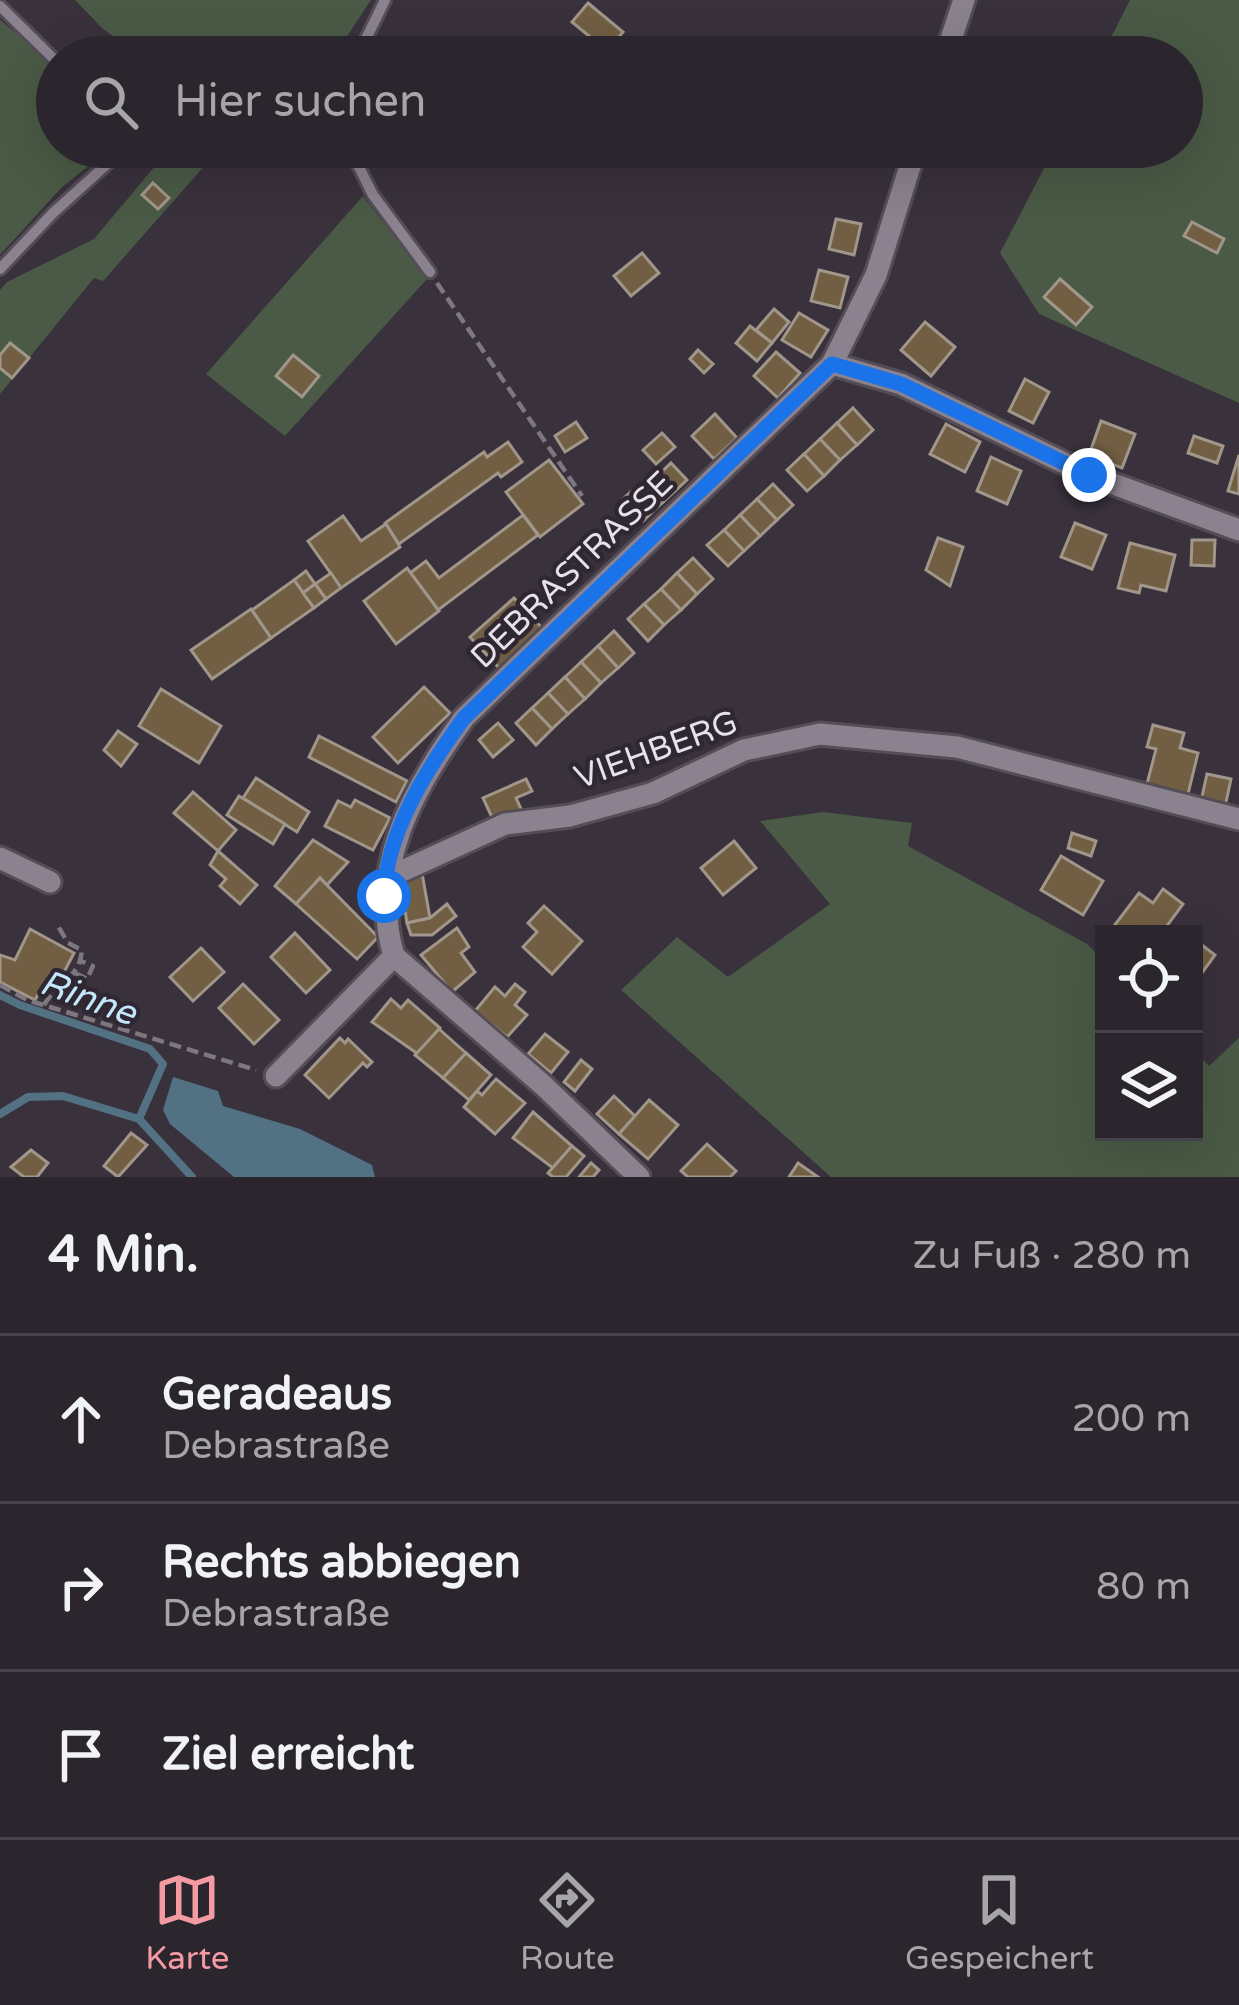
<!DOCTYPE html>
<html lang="de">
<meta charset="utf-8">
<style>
:root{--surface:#2b252d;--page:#373139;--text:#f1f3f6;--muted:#a6a5aa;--line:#474249;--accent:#f49aa3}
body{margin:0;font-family:"Varela Round",sans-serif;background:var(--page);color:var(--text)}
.controls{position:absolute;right:36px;bottom:36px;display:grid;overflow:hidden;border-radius:0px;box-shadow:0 12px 48px #0002}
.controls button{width:108px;height:108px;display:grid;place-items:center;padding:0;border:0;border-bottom:3px solid var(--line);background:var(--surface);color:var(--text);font:60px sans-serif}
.stop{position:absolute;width:36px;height:36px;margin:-27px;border:9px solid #1a73e8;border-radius:50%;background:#fff}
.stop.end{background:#1a73e8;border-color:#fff;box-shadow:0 3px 12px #0008}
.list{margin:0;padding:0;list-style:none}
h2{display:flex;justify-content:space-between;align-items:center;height:156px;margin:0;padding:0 48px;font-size:51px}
h2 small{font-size:39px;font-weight:400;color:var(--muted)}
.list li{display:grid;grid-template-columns:78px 1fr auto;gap:36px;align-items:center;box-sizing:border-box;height:168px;padding:0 48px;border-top:3px solid var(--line)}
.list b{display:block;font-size:45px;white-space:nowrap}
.list p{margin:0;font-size:39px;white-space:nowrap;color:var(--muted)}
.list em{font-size:39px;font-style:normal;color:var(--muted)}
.icon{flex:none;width:66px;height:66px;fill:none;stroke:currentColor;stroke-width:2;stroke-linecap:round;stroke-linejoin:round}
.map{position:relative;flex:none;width:1239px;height:1177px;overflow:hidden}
.search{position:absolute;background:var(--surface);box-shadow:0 12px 48px #0002;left:36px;right:36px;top:36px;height:132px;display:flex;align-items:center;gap:30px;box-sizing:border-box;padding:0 42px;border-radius:66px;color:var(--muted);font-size:45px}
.sheet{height:660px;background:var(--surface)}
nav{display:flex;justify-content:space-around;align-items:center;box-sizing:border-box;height:168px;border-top:3px solid var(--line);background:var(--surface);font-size:33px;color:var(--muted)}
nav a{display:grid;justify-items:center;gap:6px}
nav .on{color:var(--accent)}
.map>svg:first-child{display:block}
</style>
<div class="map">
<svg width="1239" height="1177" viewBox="0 0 1239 1177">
<rect width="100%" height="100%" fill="#39313c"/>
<!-- green -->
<g fill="#4a5a46">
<path d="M75 0H371L348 35 340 57H141L102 28Z"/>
<path d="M1130 0H1239V403L1039 314 1000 253 1055 147H1182V57H1101Z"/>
<path d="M0 20 57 66V147H112L61 188 0 255Z"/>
<path d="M171 147H221L103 281 94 278 0 394V290L7 282 94 239Z"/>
<path d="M363 196 427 279 285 436 206 374Z"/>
<path d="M823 812 912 823 908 846 1087 944 1104 961V1132H1194V1051L1209 1066 1239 1038V1177H831L621 990 677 937 728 977 830 904 760 821Z"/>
</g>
<!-- water -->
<path fill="#527283" d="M173 1077 218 1091 223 1106 300 1129 372 1165 375 1177H234L170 1124 163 1110Z"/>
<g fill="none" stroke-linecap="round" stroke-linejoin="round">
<!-- stream -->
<g stroke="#527283" stroke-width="8">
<path d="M0 995 20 1005 150 1049 163 1064 139 1119"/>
<path d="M0 1114 28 1097 63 1096 139 1119 192 1177"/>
</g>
</g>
<!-- building -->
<g fill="#715e43" stroke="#a0978a" stroke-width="3">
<path d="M588 3 623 32 607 51 572 22Z"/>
<path d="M439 41 459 55 458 57H428Z"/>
<path d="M153 183 169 198 158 209 142 195Z"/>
<path d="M836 219 861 224 854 255 829 249Z"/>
<path d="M1192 222 1224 239 1217 253 1184 236Z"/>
<path d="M642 253 659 273 631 296 614 276Z"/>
<path d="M819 270 848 277 840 308 811 301Z"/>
<path d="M1060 279 1092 307 1076 325 1044 297Z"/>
<path d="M774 309 789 322 772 343 756 330Z"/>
<path d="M799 313 828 330 811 357 782 340Z"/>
<path d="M925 322 955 347 931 376 901 350Z"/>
<path d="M750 326 772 343 757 361 736 343Z"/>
<path d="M10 343 29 358 12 378 0 368V355Z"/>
<path d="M698 350 713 364 704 373 690 359Z"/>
<path d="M776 352 800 373 778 398 754 376Z"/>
<path d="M293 355 319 376 302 397 276 376Z"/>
<path d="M1025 379 1049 392 1033 423 1009 411Z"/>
<path d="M853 408 873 430 857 445 837 423Z"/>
<path d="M715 414 737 438 714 459 692 436Z"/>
<path d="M1101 421 1135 434 1122 468 1089 455Z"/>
<path d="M576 422 587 438 565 452 555 436Z"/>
<path d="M837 423 857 445 840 460 820 439Z"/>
<path d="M946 424 980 442 965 472 930 454Z"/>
<path d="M662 433 675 447 656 464 643 450Z"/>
<path d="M1194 436 1223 446 1217 463 1188 453Z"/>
<path d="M820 439 840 460 824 476 804 454Z"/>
<path d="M508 442 522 462 501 477 498 473 399 544 385 523 484 452 487 457Z"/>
<path d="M804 454 824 476 807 491 787 470Z"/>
<path d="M1239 455V494L1228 491Z"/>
<path d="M991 457 1021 471 1007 504 977 491Z"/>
<path d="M549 460 583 504 540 537 506 492Z"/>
<path d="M671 463 687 480 663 502 648 485Z"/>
<path d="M773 484 793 505 777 520 757 499Z"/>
<path d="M648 485 663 502 643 521 623 499 636 487Z"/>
<path d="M757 499 777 520 760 536 740 515Z"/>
<path d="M523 515 538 535 438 610 410 573 426 561 439 578Z"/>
<path d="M740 515 760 536 744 551 724 530Z"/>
<path d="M343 516 361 541 386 524 400 547 341 588 308 541Z"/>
<path d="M1075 523 1106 535 1092 569 1061 557Z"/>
<path d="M724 530 744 551 728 566 707 545Z"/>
<path d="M938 538 963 547 950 586 926 570Z"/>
<path d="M1192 540H1215L1214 566 1191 565Z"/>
<path d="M1130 543 1175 555 1166 591 1141 585 1139 593 1118 588Z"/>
<path d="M693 558 713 579 697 594 677 573Z"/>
<path d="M407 568 439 611 396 644 364 601Z"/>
<path d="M306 571 315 584 303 593 294 580Z"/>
<path d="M331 573 341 588 326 599 315 584Z"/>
<path d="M677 573 697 594 681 610 661 589Z"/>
<path d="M294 580 314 608 271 638 252 610Z"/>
<path d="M315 584 326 599 314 608 303 593Z"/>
<path d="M661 589 681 610 664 625 644 604Z"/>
<path d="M514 598 543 629 500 669 470 637Z"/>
<path d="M644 604 664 625 648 641 628 619Z"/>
<path d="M251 609 271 638 212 679 191 650Z"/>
<path d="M614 631 634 653 618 668 598 646Z"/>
<path d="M598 646 618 668 601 683 581 662Z"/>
<path d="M581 662 601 683 585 699 565 677Z"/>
<path d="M565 677 585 699 568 714 548 693Z"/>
<path d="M424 687 450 713 398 763 373 737Z"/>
<path d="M161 689 221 726 199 763 139 726Z"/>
<path d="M548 693 568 714 552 729 532 708Z"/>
<path d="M532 708 552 729 536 745 516 723Z"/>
<path d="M498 723 513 740 493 757 479 740Z"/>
<path d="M1153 725 1184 733 1180 748 1198 753 1188 794 1147 784 1156 749 1147 747Z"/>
<path d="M118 731 137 744 121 766 104 750Z"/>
<path d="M319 736 407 781 396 802 309 757Z"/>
<path d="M1207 774 1231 779 1225 807 1201 801Z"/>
<path d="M256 778 309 812 297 832 243 798Z"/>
<path d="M526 779 532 791 516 798 522 811 495 824 483 798Z"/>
<path d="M193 792 236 830 218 851 174 813Z"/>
<path d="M239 796 285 824 273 844 227 815Z"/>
<path d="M355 800 390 818 373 850 325 826 338 801 351 807Z"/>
<path d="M1072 833 1096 841 1091 856 1068 848Z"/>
<path d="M313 840 348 862 327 885 320 878 296 904 275 886Z"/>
<path d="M734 841 756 868 723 895 701 868Z"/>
<path d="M218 851 257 885 240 904 220 886 226 879 210 865Z"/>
<path d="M1061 856 1103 881 1083 915 1041 890Z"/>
<path d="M422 873 430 918 407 923 401 885Z"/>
<path d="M320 878 378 937 357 959 296 904Z"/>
<path d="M1163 889 1183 904 1161 934H1125L1114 926 1139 893 1153 903Z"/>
<path d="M447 904 456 916 432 935H411L407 923 430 918Z"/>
<path d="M544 906 582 941 552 974 523 947 537 932 528 923Z"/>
<path d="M457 928 469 947 461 953 475 972 452 992 421 955Z"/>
<path d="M30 929 74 953 60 980 50 974 35 1000 0 982V955L15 960Z"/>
<path d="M295 933 330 970 306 993 271 957Z"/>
<path d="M1194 939 1215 955 1202 973 1194 967Z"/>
<path d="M201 948 224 972 193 1001 170 977Z"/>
<path d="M243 984 279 1020 254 1044 219 1008Z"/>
<path d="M515 984 525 992 515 1005 527 1015 507 1037 475 1011 495 987 505 996Z"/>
<path d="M391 999 401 1008 408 1000 440 1028 418 1054 372 1022Z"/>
<path d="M439 1029 466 1053 443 1078 415 1055Z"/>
<path d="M545 1034 568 1052 551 1073 528 1054Z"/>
<path d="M340 1038 345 1043 348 1039 372 1062 367 1067 363 1063 329 1098 305 1075Z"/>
<path d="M466 1053 491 1075 469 1100 443 1078Z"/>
<path d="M581 1060 592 1069 575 1091 564 1082Z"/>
<path d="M496 1079 525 1103 495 1134 464 1107 477 1091 482 1095Z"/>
<path d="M614 1096 635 1116 619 1134 597 1114Z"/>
<path d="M649 1100 678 1125 648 1159 619 1134Z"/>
<path d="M533 1112 572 1146 553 1168 513 1138Z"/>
<path d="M131 1133 147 1145 118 1177 104 1166Z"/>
<path d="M707 1144 736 1171 730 1177H688L681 1171Z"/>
<path d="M572 1146 584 1156 566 1177H553L548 1173Z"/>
<path d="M31 1150 48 1163 37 1177H24L11 1167Z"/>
<path d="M591 1163 599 1170 593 1177H579Z"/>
<path d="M798 1163 818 1177H789Z"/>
</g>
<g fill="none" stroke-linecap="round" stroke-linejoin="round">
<!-- lane casing -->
<g stroke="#544d56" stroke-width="16">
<g id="lane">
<path d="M0 6 57 62"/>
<path d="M357 57 385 0"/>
<path d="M349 147 373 195 430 272"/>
<path d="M0 269 53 213 126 147"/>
</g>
</g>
<!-- street casing -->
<g stroke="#544d56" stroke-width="27">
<g id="street">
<path d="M945 57 964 0"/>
<path d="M832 364 901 384 1089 475 1239 530"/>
<path d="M0 858 50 882"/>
<path d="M385 879 505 824 570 816 653 793 744 750 820 734 957 747 1239 819"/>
<path d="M276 1076 394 956"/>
<path d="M639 1177 543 1085 394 956C368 868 413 789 464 718L832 364 876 275 916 147"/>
</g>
</g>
<!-- path -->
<g stroke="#7e7780" stroke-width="4.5" stroke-dasharray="12 6" stroke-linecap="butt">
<path d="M437 283 582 496"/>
<path d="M75 973 87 979 93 966 81 961"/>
<path d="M0 985 27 1000 256 1070"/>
<path d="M44 1005C57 983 80 978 82 950L68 943 58 926"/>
</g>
<!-- lane -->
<use href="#lane" stroke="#8b828f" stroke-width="10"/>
<!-- street -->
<use href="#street" stroke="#8b828f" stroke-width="21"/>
</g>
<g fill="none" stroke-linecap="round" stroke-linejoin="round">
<!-- route -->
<path stroke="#1a73e8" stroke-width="15" d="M384 896C386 833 428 767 464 718L832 364 901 384 1089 475"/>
</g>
<g text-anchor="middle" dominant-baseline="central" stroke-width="9" stroke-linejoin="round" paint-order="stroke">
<!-- street labels -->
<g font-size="33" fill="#e7e2e9" stroke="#2f2732">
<text transform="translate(572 570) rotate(-44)">DEBRASTRASSE</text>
<text transform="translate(656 750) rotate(-20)">VIEHBERG</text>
</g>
<!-- water labels -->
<g font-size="36" font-style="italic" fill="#c4e7fb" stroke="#2f2732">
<text transform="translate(88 998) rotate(20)">Rinne</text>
</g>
</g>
</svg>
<div class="controls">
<button><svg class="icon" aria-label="locate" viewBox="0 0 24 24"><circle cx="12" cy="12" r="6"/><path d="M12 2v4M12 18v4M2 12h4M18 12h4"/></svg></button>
<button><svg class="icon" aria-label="layers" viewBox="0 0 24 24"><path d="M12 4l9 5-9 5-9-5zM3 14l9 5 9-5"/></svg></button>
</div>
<div class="stop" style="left:384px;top:896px"></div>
<div class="stop end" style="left:1089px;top:475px"></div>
<div class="search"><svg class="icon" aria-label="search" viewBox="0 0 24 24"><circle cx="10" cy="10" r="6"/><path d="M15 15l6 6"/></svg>Hier suchen</div>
</div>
<section class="sheet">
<h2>4 Min.<small>Zu Fuß · 280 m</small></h2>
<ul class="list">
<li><svg class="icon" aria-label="ahead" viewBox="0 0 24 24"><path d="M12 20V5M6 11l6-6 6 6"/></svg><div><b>Geradeaus</b><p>Debrastraße</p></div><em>200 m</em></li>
<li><svg class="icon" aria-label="right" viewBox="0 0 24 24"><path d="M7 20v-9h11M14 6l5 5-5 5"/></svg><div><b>Rechts abbiegen</b><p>Debrastraße</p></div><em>80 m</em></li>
<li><svg class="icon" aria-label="arrive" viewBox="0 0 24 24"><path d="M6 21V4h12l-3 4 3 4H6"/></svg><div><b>Ziel erreicht</b></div></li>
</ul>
</section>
<nav>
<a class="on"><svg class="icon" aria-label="map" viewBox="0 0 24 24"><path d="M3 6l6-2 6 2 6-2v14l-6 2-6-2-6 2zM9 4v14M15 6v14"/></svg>Karte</a>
<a><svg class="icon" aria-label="directions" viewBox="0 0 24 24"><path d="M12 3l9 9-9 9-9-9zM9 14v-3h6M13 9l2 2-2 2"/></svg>Route</a>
<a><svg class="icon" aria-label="saved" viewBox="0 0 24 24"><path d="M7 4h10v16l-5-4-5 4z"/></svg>Gespeichert</a>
</nav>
